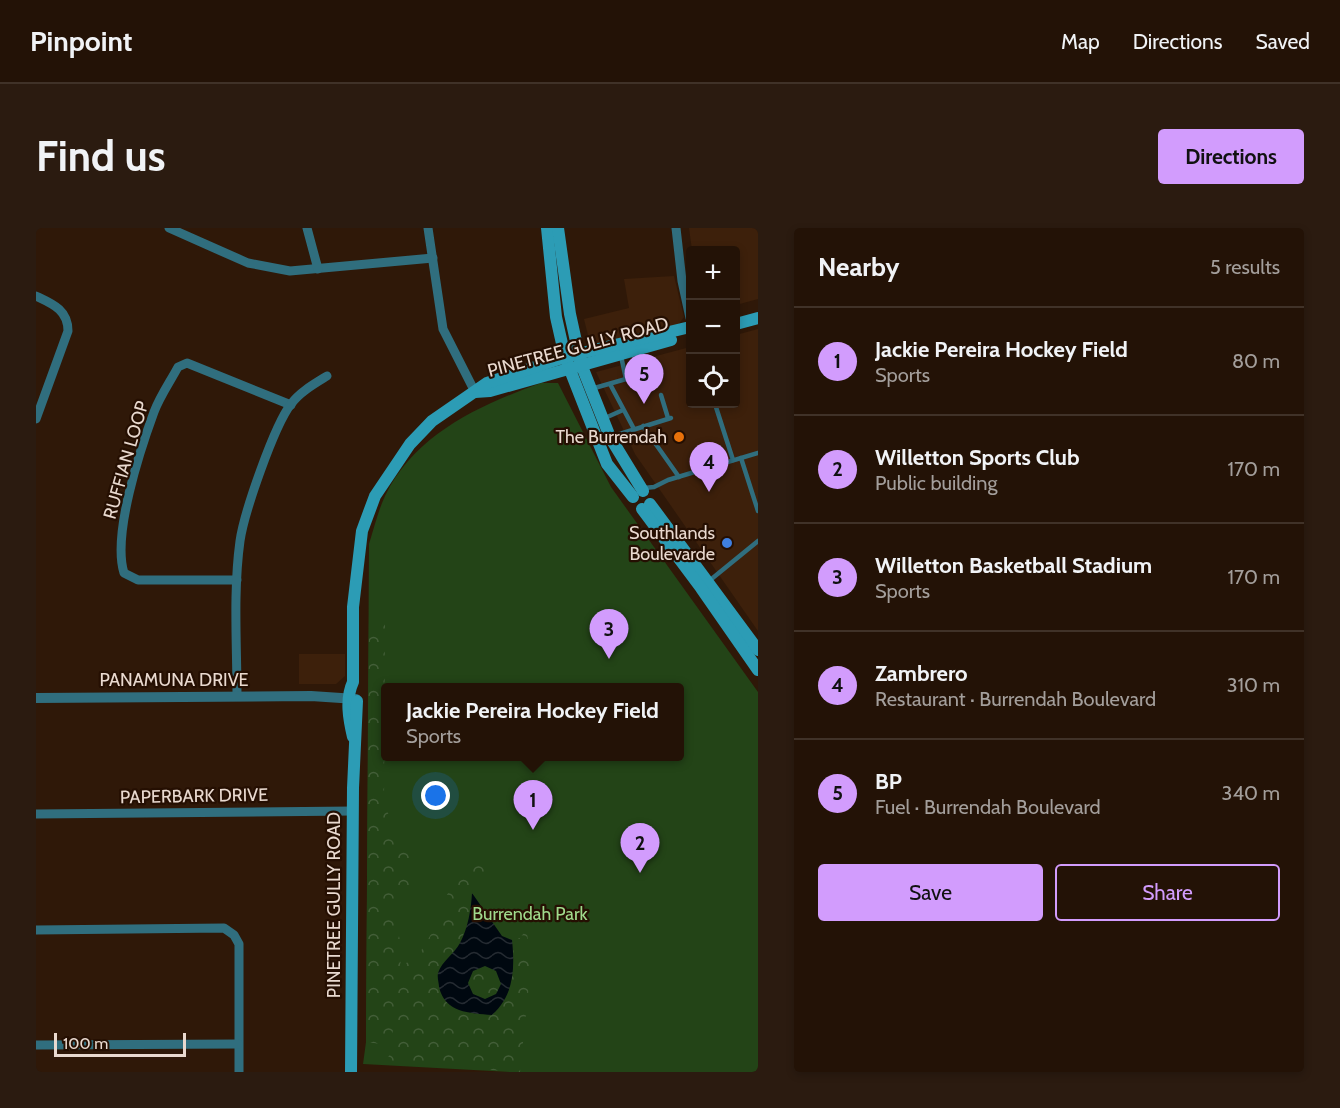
<!DOCTYPE html>
<meta charset="utf-8">
<style>
:root{--surface:#231206;--page:#2b1b10;--text:#f1f3f6;--muted:#a39e9b;--line:#403228;--accent:#d29cfd}
body{margin:0;font-family:Cabin,sans-serif;background:var(--page);color:var(--text)}
.controls{position:absolute;right:18px;top:18px;display:grid;overflow:hidden;border-radius:6px;box-shadow:0 3px 9px #0003}
.controls button{width:54px;height:54px;display:grid;place-items:center;padding:0;border:0;border-bottom:2px solid var(--line);background:var(--surface);color:var(--text);font:30px sans-serif}
.scale{position:absolute;left:18px;bottom:15px;width:132px;box-sizing:border-box;padding-left:6px;border:3px solid #e9d9cf;border-top:0;font-size:16px;line-height:21px;white-space:nowrap;color:#e9d9cf;-webkit-text-stroke:4px #250f02;paint-order:stroke}
.you{position:absolute;left:400px;top:568px;width:21px;height:21px;margin:-15px;border:4px solid #fff;border-radius:50%;background:#1a73e8;box-shadow:0 0 0 9px #1a73e833}
.badge{display:grid;place-items:center;width:39px;height:39px;border-radius:50%;background:var(--accent);color:#111;font-size:20px;font-weight:700}
.pin{position:absolute;translate:-50% -50px;filter:drop-shadow(0 2px 3px #0008)}
.pin::after{content:'';position:absolute;top:32px;width:21px;height:18px;background:inherit;clip-path:polygon(0 0,100% 0,50% 100%)}
.popup{position:absolute;left:345px;top:455px;width:303px;height:78px;box-sizing:border-box;display:grid;place-content:center;border-radius:6px;background:var(--surface);filter:drop-shadow(0 2px 4px #0005);font-size:20px;white-space:nowrap;color:var(--muted)}
.popup b{font-size:22px;color:var(--text)}
.popup::after{content:'';position:absolute;left:50%;top:100%;margin-left:-12px;border:12px solid transparent;border-top-color:var(--surface)}
.list{margin:0;padding:0;list-style:none}
h2{display:flex;justify-content:space-between;align-items:center;height:78px;margin:0;padding:0 24px;font-size:26px}
h2 small{font-size:20px;font-weight:400;color:var(--muted)}
.list li{display:grid;grid-template-columns:39px 1fr auto;gap:18px;align-items:center;box-sizing:border-box;height:108px;padding:0 24px;border-top:2px solid var(--line)}
.list b{display:block;font-size:22px;white-space:nowrap}
.list p{margin:0;font-size:20px;white-space:nowrap;color:var(--muted)}
.list em{font-size:20px;font-style:normal;color:var(--muted)}
.actions{display:flex;gap:12px;padding:18px 24px}
.actions a{flex:1;padding:14px 0;border:2px solid var(--accent);border-radius:6px;text-align:center;font-size:21px;color:var(--accent)}
.actions .main{background:var(--accent);color:#111}
.icon{flex:none;width:33px;height:33px;fill:none;stroke:currentColor;stroke-width:2;stroke-linecap:round;stroke-linejoin:round}
.map{position:relative;flex:none;width:722px;height:844px;overflow:hidden;border-radius:6px}
header{display:flex;align-items:center;gap:36px;box-sizing:border-box;height:84px;padding:0 30px;background:var(--surface);border-bottom:2px solid var(--line)}
header strong{font-size:28px}
nav{display:flex;gap:33px;margin-inline-start:auto;font-size:21px}
.intro{display:flex;align-items:center;justify-content:space-between;box-sizing:border-box;height:144px;padding:0 36px}
h1{margin:0;font-size:42px}
.button{padding:15px 27px;border-radius:6px;background:var(--accent);color:#111;font-size:21px;font-weight:700}
main{display:flex;gap:36px;padding:0 36px}
aside{flex:1;background:var(--surface);border-radius:6px;box-shadow:0 3px 9px #0003}
.map>svg:first-child{display:block}
</style>
<header>
<strong>Pinpoint</strong>
<nav><a>Map</a><a>Directions</a><a>Saved</a></nav>
</header>
<div class="intro"><h1>Find us</h1><a class="button">Directions</a></div>
<main>
<div class="map">
<svg width="722" height="844" viewBox="0 0 722 844">
<defs>
<pattern id="forest-crowns" width="20" height="18" patternUnits="userSpaceOnUse" patternTransform="scale(1.5)"><rect width="20" height="18" fill="#234417"/><path d="M2 6a3 3 0 1 1 6 0M12 15a3 3 0 1 1 6 0" fill="none" stroke="#435e38"/></pattern>
<pattern id="water-waves" width="16" height="10" patternUnits="userSpaceOnUse" patternTransform="scale(1.5)"><rect width="16" height="10" fill="#000810"/><path d="M0 5q4-4 8 0t8 0" fill="none" stroke="#252b32"/></pattern>
</defs>
<rect width="100%" height="100%" fill="#2f1808"/>
<!-- built -->
<g fill="#3d200b">
<path d="M653 0H722V71L700 77V22H656Z"/>
<path d="M638 48 648 89 642 97 562 116 553 111 548 91 593 80 588 51Z"/>
<path d="M722 101V403L599 226 560 144 654 119V176H700V107Z"/>
<path d="M263 426H309V448L300 456H263Z"/>
</g>
<!-- green -->
<path fill="#234417" fill-rule="evenodd" d="M505 155H522L575 259 722 464V844H474L327 836 330 814 333 316C338 300 342 283 349 268 379 206 444 177 505 155ZM350 460H644V528H350Z"/>
<!-- forest -->
<g fill="url(#forest-crowns)">
<path d="M333 389 349 390 348 577 374 630 373 662 358 686 365 717 364 752 370 735 380 731 411 680V667L426 638 457 635 449 651 436 665 434 686 424 717 410 731 401 747 456 786 478 732 476 712 484 710 491 701 494 747 484 844 348 835 366 809 374 803 372 792 369 790 359 797 352 817 330 814Z"/>
<circle cx="449" cy="755" r="16"/>
</g>
<!-- water -->
<path fill="url(#water-waves)" fill-rule="evenodd" d="M436 665 466 708 476 712C479 741 478 767 456 787 433 785 409 785 403 759 403 755 401 750 402 745 406 733 418 726 424 715 432 700 435 682 436 665ZM449 738 460 743 465 756 460 766 449 771 437 766 432 755 437 743Z"/>
<g fill="none" stroke-linecap="round" stroke-linejoin="round">
<!-- service -->
<g stroke="#306e7e" stroke-width="4.5">
<path d="M585 128 590 151 625 141"/>
<path d="M617 144 620 153"/>
<path d="M574 156 598 201"/>
<path d="M555 161 590 151"/>
<path d="M625 167 632 190"/>
<path d="M679 176 697 232"/>
<path d="M569 190 587 182"/>
<path d="M607 198 643 249"/>
<path d="M574 209 635 190"/>
<path d="M705 230 722 283"/>
<path d="M608 260 618 259 632 252 722 225"/>
<path d="M673 353 722 313"/>
</g>
<!-- minor -->
<g stroke="#306e7e" stroke-width="9">
<path d="M133 0 212 35 254 43 397 30"/>
<path d="M271 0 282 41"/>
<path d="M392 0 407 101 439 164"/>
<path d="M640 0 646 53 654 90"/>
<path d="M0 68C17 76 32 82 32 103L0 191"/>
<path d="M201 352H102L88 345C76 307 104 222 118 184 124 168 134 154 142 139L151 135 255 177"/>
<path d="M201 468C201 417 197 364 204 313 208 285 238 198 255 176 264 164 278 156 291 148"/>
<path d="M0 586 317 583"/>
<path d="M0 702 188 700 198 707 203 716V844"/>
<path d="M0 817 202 816"/>
</g>
<!-- tertiary -->
<path stroke="#306e7e" stroke-width="10" d="M0 470 275 468 320 471"/>
<!-- secondary -->
<g stroke="#2c9cb5" stroke-width="12">
<path d="M511 0 520 89 529 129 571 236 597 269"/>
<path d="M522 0 534 86 545 136 574 209 607 263"/>
<path d="M700 96 722 90"/>
<path d="M439 164 454 163 635 112"/>
<path d="M614 276 722 422"/>
<path d="M606 281 665 360 722 442"/>
<path d="M317 509C313 492 309 471 317 454V379L326 303 339 268 374 216 396 193 451 155 529 129 654 99"/>
<path d="M315 844 317 560 321 473"/>
</g>
</g>
<!-- markers -->
<circle fill="#e8710a" stroke="#250f02" stroke-width="2" cx="643" cy="209" r="6"/>
<circle fill="#3f7fe0" stroke="#250f02" stroke-width="2" cx="691" cy="315" r="6"/>
<g text-anchor="middle" dominant-baseline="central" stroke-width="4.5" stroke-linejoin="round" paint-order="stroke">
<!-- street labels -->
<g font-size="18" fill="#e9d9cf" stroke="#250f02">
<text transform="translate(542 119) rotate(-15)">PINETREE GULLY ROAD</text>
<text transform="translate(90 232) rotate(-74)">RUFFIAN LOOP</text>
<text x="138" y="452">PANAMUNA DRIVE</text>
<text transform="translate(158 568) rotate(-1)">PAPERBARK DRIVE</text>
<text transform="translate(298 677) rotate(-90)">PINETREE GULLY ROAD</text>
</g>
<!-- poi labels -->
<g font-size="18" fill="#e9d9cf" stroke="#250f02" text-anchor="end">
<text x="631" y="209">The Burrendah</text>
<text x="679" y="305">Southlands<tspan x="679" dy="21">Boulevarde</tspan></text>
</g>
<!-- park labels -->
<g font-size="18" fill="#a0da8c" stroke="#250f02">
<text x="494" y="686">Burrendah Park</text>
</g>
</g>
</svg>
<div class="controls">
<button>+</button>
<button>−</button>
<button><svg class="icon" aria-label="locate" viewBox="0 0 24 24"><circle cx="12" cy="12" r="6"/><path d="M12 2v4M12 18v4M2 12h4M18 12h4"/></svg></button>
</div>
<div class="scale">100 m</div>
<div class="you"></div>
<div class="pin badge" style="left:497px;top:602px">1</div>
<div class="popup"><b>Jackie Pereira Hockey Field</b>Sports</div>
<div class="pin badge" style="left:604px;top:645px">2</div>
<div class="pin badge" style="left:573px;top:431px">3</div>
<div class="pin badge" style="left:673px;top:264px">4</div>
<div class="pin badge" style="left:608px;top:176px">5</div>
</div>
<aside>
<h2>Nearby<small>5 results</small></h2>
<ul class="list">
<li><span class="badge">1</span><div><b>Jackie Pereira Hockey Field</b><p>Sports</p></div><em>80 m</em></li>
<li><span class="badge">2</span><div><b>Willetton Sports Club</b><p>Public building</p></div><em>170 m</em></li>
<li><span class="badge">3</span><div><b>Willetton Basketball Stadium</b><p>Sports</p></div><em>170 m</em></li>
<li><span class="badge">4</span><div><b>Zambrero</b><p>Restaurant · Burrendah Boulevard</p></div><em>310 m</em></li>
<li><span class="badge">5</span><div><b>BP</b><p>Fuel · Burrendah Boulevard</p></div><em>340 m</em></li>
</ul>
<div class="actions"><a class="main">Save</a><a>Share</a></div>
</aside>
</main>
